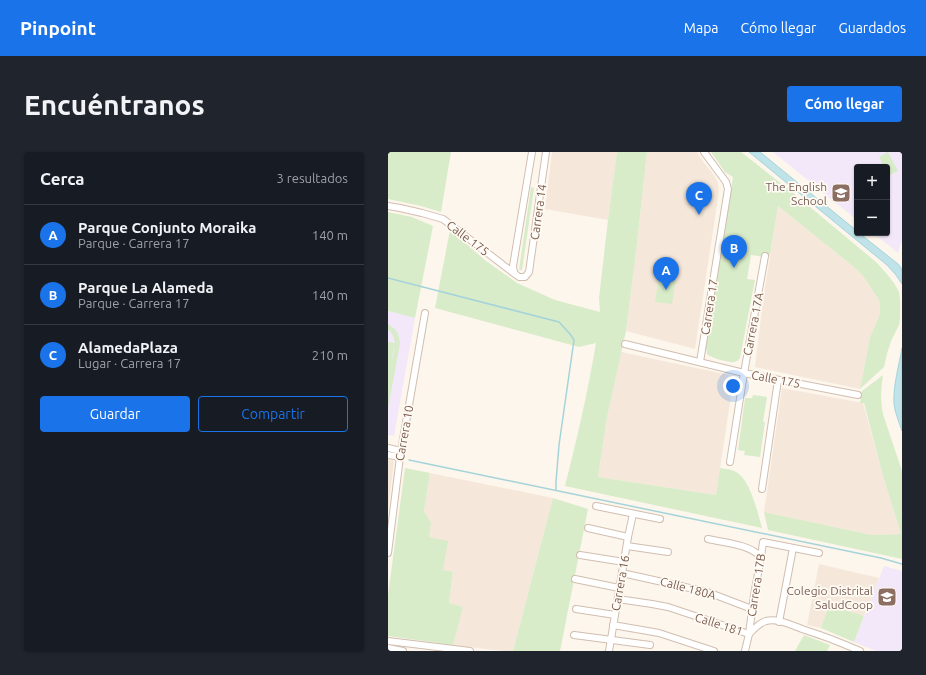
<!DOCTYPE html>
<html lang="es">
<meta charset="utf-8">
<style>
:root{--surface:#171b24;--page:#20242c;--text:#f1f3f6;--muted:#9ea1a6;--line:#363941;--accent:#1a73e8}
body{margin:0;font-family:Ubuntu,sans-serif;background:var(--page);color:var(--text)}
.controls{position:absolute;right:12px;top:12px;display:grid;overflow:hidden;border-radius:4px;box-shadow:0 1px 3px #0004}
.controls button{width:36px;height:36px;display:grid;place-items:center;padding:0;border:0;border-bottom:1px solid var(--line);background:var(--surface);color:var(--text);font:20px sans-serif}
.you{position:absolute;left:345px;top:234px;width:14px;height:14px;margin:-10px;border:3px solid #fff;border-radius:50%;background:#1a73e8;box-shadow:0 0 0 6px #1a73e833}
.badge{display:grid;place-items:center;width:26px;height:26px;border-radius:50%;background:var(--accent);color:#fff;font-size:13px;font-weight:700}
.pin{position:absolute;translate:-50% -33px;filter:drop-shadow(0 1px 2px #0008)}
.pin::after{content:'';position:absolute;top:21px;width:14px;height:12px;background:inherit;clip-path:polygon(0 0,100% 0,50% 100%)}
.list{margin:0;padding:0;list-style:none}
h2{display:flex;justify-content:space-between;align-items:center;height:52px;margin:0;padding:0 16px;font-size:17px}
h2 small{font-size:13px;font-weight:400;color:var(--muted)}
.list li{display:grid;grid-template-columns:26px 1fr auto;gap:12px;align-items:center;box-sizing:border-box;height:60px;padding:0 16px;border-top:1px solid var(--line)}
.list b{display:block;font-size:15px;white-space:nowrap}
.list p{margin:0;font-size:13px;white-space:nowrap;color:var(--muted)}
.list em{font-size:13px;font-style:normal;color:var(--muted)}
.actions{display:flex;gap:8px;padding:12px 16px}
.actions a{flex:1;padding:9px 0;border:1px solid var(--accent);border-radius:4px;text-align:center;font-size:14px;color:var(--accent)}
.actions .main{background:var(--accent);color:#fff}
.map{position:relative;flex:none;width:514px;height:499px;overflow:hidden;border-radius:4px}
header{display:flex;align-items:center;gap:24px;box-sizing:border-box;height:56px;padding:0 20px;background:var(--accent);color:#fff}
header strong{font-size:19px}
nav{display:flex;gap:22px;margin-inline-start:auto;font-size:14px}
.intro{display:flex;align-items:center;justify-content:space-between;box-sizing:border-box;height:96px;padding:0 24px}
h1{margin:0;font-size:28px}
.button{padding:10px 18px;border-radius:4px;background:var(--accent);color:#fff;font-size:14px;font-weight:700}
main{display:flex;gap:24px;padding:0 24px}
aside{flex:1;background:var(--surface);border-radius:4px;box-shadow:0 1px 3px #0004}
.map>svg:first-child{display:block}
</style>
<header>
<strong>Pinpoint</strong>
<nav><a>Mapa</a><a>Cómo llegar</a><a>Guardados</a></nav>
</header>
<div class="intro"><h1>Encuéntranos</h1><a class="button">Cómo llegar</a></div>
<main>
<aside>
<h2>Cerca<small>3 resultados</small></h2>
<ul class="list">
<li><span class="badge">A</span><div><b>Parque Conjunto Moraika</b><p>Parque · Carrera 17</p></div><em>140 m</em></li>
<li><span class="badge">B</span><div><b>Parque La Alameda</b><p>Parque · Carrera 17</p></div><em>140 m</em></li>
<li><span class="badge">C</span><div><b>AlamedaPlaza</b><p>Lugar · Carrera 17</p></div><em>210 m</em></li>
</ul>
<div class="actions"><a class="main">Guardar</a><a>Compartir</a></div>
</aside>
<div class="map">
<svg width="514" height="499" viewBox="0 0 514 499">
<rect width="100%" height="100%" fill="#fdf6ec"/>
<!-- residential -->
<g fill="#f5e8da">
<path d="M164 0H229L220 68 157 57Z"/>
<path d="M259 0H309L316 11 323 19 330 30 331 40 307 197 238 179 249 92Z"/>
<path d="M390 54 467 116 475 124 491 148 492 162 482 185 472 237 367 215 375 148Z"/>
<path d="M233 200 346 224 328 343 210 325 219 265Z"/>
<path d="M394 236 475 251 495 324 513 382 484 383 376 360Z"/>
<path d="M0 308 6 309 0 358Z"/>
<path d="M42 321 165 346 125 499H115L65 493 74 455 61 451 65 421 55 418 41 385 36 359Z"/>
<path d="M431 412 491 426 476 464 441 453 433 476 419 473Z"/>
</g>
<!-- education -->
<g fill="#f3e8fa">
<path d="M385 0H514V87L510 101 485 81H499V15H469V68Z"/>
<path d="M0 159 27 166 6 284 0 283Z"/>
<path d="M496 414 514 419V499H488L466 490Z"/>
</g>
<!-- green -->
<g fill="#d8ecc9">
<path d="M0 0H63L53 60 33 54 0 47Z"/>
<path d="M229 0H259L249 92 238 179 219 265 210 325 328 343 332 316C337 317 343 317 348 320 362 327 370 361 374 376L177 334C189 287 200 239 208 191L191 195 47 156 62 78 98 109 129 131 167 148 212 160 211 146 220 68Z"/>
<path d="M323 0H353L404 40 488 110 498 121 506 131 511 140 512 148V166L511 173 504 187 500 198 496 215 472 237 482 185 492 162 491 148 475 124 467 116 390 54 382 103 378 105 363 103 359 127 367 128 352 206C350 208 350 209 347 210 341 211 323 206 319 202L318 195 345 25 337 20Z"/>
<path d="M500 0 510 19 500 24 499 22V15H496L491 5Z"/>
<path d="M143 35 146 36 134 118H131Z"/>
<path d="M0 60 24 65 45 74 27 166 0 159Z"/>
<path d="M271 124 288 127 284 152 267 150Z"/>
<path d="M0 172C9 178 11 181 12 192L0 256V190L7 191 3 211C6 201 11 185 0 178Z"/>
<path d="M495 223C493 238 492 247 495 262L514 319V407L380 378 376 360 484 383 513 382 495 324 476 251H472L474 239Z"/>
<path d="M365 243 379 245 375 270H377L372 305 356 303 357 299 350 298 357 246H364Z"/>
<path d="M17 316 42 321 36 359 43 371 41 385 60 389 55 418 65 420 61 451 75 455 65 493 0 484V443Z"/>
<path d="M165 346 200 357 172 499H125Z"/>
<path d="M441 453 476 464 466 490 433 476Z"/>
<path d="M416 483 442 493 439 499H407Z"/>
</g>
<!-- water -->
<g fill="#bfe3e8" stroke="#a5d3da">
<path d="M361 0H372L469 79V81H471L510 112 514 117V132L508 123 499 113Z"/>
<path d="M514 196V279C511 270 507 261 506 252 505 233 511 214 514 196Z"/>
</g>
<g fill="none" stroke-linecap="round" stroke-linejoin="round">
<!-- stream -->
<g stroke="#a5d3da" stroke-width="1.5">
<path d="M0 126 171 170 182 182 186 188 171 293 168 330V338"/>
<path d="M21 308 493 406 514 412"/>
</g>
<!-- street casing -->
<g stroke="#d1beb0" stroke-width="8">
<g id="street">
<path d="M144 0 125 114 126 121 131 125H137L141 120 158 0"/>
<path d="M0 54 12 56 34 61 55 67 127 122"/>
<path d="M237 192 356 221 470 243"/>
<path d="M312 210 340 37 338 30 316 0"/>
<path d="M0 296 13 299"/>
<path d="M0 303 12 305"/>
<path d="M342 310 356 221 377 104"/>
<path d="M374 337 390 228"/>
<path d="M208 354 272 367"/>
<path d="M200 376 240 385"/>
<path d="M320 387C337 391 361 392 373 405"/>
<path d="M239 394 280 400"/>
<path d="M0 401 12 305 37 161"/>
<path d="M192 403 236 410"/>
<path d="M234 421 306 437 322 441 364 457"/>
<path d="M187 427 231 436"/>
<path d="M230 447 264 452 280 455 361 482"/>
<path d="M188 457 227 463"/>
<path d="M391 470 405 396"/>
<path d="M225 473 271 481 326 499"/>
<path d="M361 482C366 477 371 471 378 469 391 466 405 474 417 478 436 484 454 491 472 499"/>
<path d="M186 483 262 493"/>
<path d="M0 489 82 499"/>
<path d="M0 496 15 499"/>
<path d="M221 499 240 385 245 362"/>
<path d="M357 499 361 482 366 443 373 405 375 390 431 401"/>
</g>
</g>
<!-- street -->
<use href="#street" stroke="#fff" stroke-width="6"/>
</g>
<!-- icons -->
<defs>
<g id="school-square" transform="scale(1)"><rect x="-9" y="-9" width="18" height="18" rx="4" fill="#8d6e63" stroke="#fffaf3"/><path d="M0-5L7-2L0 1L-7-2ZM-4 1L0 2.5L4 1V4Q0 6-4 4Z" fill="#fff"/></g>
</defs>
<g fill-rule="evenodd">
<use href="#school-square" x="453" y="41"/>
<use href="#school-square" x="499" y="445"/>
</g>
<g text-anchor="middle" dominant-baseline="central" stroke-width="3.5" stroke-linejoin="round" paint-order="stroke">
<!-- education labels -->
<g font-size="12" fill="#785e54" stroke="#fffaf3" text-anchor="end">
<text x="439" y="34">The English<tspan x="439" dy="14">School</tspan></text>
<text x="485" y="438">Colegio Distrital<tspan x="485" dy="14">SaludCoop</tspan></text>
</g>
<!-- street labels -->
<g font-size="12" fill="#7a5c4d" stroke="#fffaf3">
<text transform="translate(150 60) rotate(-82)">Carrera 14</text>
<text transform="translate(80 86) rotate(37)">Calle 175</text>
<text transform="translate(321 155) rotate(-81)">Carrera 17</text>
<text transform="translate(365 172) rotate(-79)">Carrera 17A</text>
<text transform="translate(388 227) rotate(11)">Calle 175</text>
<text transform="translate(16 281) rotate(-80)">Carrera 10</text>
<text transform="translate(232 431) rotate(-80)">Carrera 16</text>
<text transform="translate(368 433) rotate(-81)">Carrera 17B</text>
<text transform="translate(300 436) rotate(15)">Calle 180A</text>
<text transform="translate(331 472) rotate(18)">Calle 181</text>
</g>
</g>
</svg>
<div class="controls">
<button>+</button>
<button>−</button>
</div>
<div class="you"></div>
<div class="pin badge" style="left:278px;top:138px">A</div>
<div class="pin badge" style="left:346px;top:116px">B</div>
<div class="pin badge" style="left:311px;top:63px">C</div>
</div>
</main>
